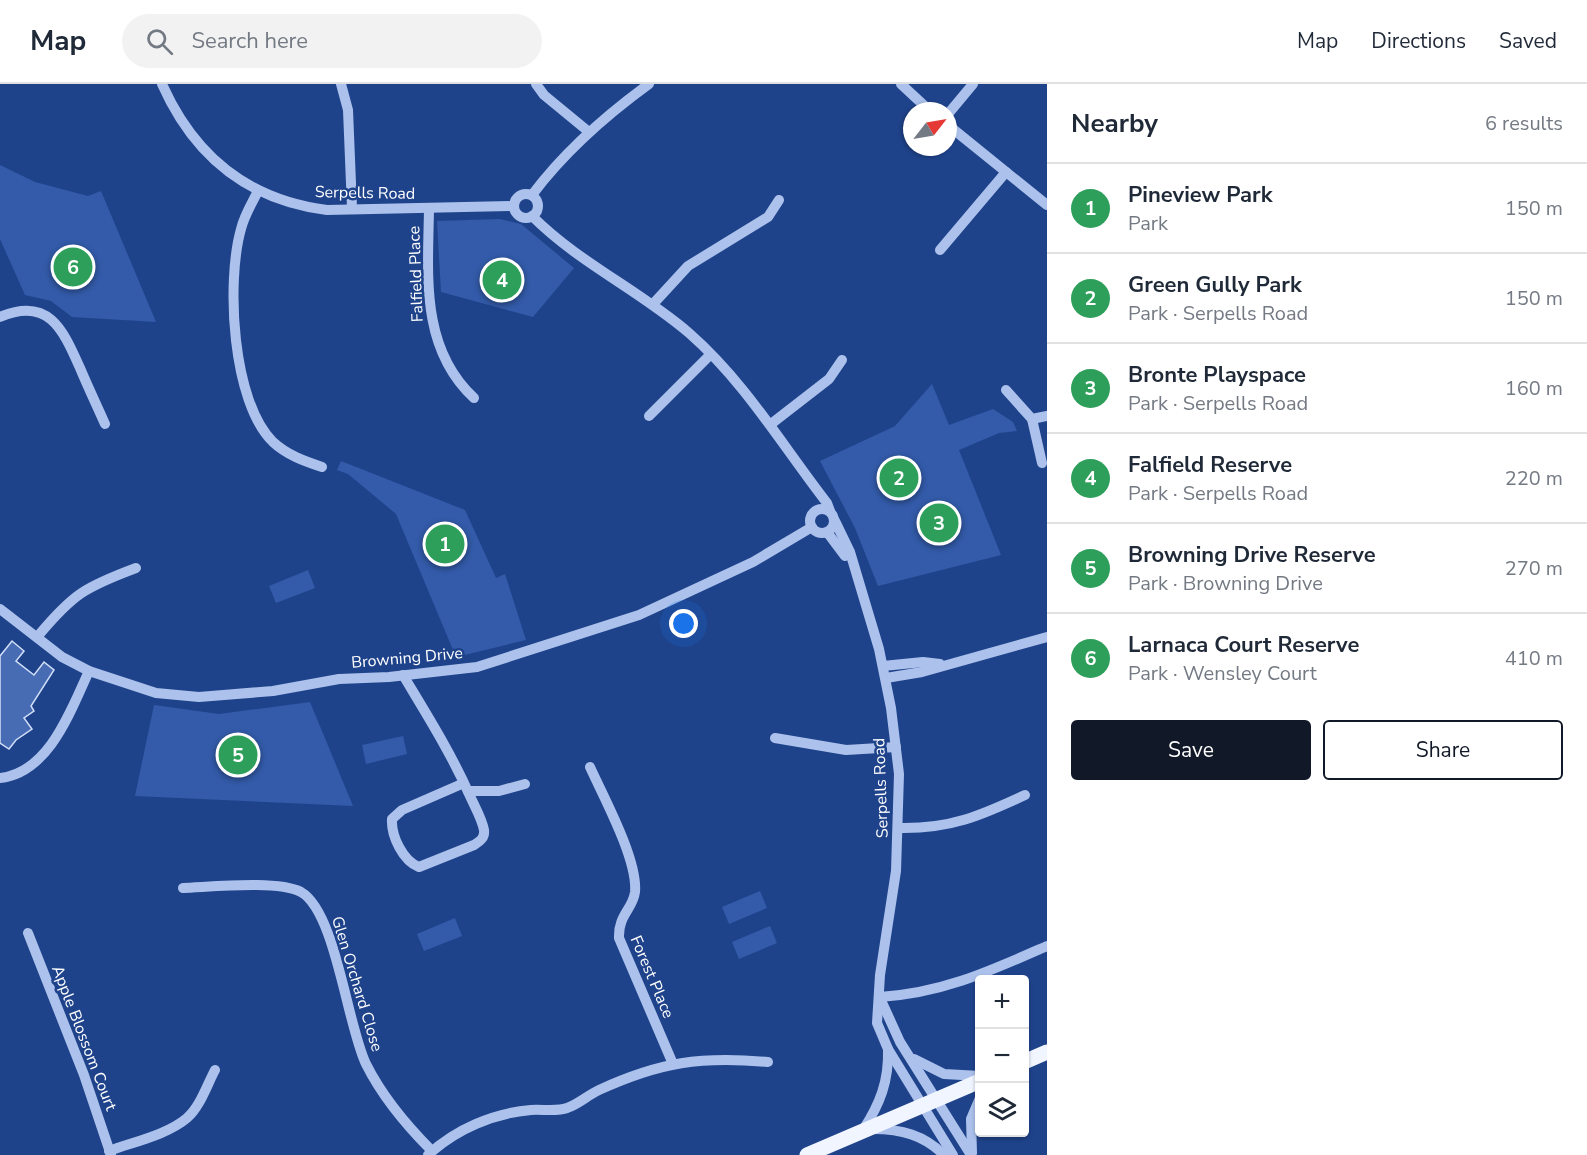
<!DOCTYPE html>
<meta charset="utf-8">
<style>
:root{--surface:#fff;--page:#f2f2f3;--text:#1f2937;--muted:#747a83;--line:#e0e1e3;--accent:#111827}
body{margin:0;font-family:"Nunito Sans",sans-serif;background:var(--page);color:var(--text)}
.controls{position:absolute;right:18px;bottom:18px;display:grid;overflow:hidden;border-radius:6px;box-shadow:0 2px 4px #0004}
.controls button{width:54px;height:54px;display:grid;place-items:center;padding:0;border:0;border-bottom:2px solid var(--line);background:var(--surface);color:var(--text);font:30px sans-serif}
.compass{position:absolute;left:903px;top:18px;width:54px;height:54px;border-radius:50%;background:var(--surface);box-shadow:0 2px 4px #0004;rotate:59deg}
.you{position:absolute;left:684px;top:540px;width:21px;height:21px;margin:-15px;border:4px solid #fff;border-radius:50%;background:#1a73e8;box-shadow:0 0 0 9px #1a73e833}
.badge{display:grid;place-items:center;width:39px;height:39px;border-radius:50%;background:var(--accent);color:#fff;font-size:20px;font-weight:700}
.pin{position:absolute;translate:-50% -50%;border:3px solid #fff;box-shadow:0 2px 6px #0006}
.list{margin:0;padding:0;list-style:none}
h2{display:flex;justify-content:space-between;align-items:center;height:78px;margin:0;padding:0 24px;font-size:26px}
h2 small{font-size:20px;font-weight:400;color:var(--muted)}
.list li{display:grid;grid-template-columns:39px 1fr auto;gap:18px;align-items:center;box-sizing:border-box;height:90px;padding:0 24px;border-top:2px solid var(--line)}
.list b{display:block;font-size:22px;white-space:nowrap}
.list p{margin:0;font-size:20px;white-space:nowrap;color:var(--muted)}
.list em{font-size:20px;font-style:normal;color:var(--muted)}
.actions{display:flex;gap:12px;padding:18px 24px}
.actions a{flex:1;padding:14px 0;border:2px solid var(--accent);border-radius:6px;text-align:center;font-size:21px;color:var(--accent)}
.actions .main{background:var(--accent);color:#fff}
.icon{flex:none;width:33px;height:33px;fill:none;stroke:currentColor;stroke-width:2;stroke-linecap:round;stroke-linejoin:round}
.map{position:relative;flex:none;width:1047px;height:1071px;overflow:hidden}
header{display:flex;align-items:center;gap:36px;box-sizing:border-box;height:84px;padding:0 30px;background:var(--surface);border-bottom:2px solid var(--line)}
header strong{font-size:28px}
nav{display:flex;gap:33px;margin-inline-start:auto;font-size:21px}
.search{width:420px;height:54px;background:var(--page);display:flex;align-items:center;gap:15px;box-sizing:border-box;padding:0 21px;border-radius:33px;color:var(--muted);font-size:22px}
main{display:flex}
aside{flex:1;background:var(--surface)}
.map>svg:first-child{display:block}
</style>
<header>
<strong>Map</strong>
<div class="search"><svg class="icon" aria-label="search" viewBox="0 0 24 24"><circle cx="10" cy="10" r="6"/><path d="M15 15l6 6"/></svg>Search here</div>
<nav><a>Map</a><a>Directions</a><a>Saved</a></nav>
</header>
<main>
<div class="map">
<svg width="1047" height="1071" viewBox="0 0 1047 1071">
<rect width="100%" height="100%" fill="#1f438b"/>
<!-- green -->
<g fill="#335ba9">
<path d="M0 81 35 98 88 112 101 107 156 238 72 233 51 217 25 211 0 155Z"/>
<path d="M500 135 521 140 574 184 533 233 441 208 437 137Z"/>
<path d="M932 300 949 341 993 325 1013 338 1017 347 999 349 959 366 1001 471 878 502 855 444 820 377 895 342Z"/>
<path d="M341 377 465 426 496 494 505 490 526 556 456 573 396 430 348 390 337 386Z"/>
<path d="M308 486 315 504 276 519 269 502Z"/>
<path d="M310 618 353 722 135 712 154 621 219 630Z"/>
<path d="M403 652 407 670 366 680 362 661Z"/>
<path d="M760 807 767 824 729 840 722 823Z"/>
<path d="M455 834 462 852 424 867 417 850Z"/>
<path d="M770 842 777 859 739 875 732 858Z"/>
</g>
<!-- building -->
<path fill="#486cb3" stroke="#d1dff9" stroke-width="1.5" d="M12 557 24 567 16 577 34 591 44 578 54 586 31 622 34 627 24 634 32 645 16 656 9 665 0 659V572Z"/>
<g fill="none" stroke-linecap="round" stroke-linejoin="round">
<!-- minor -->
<g stroke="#acc2ec" stroke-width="10">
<path d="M162 0C194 72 248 116 327 126L514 122"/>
<path d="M341 0 348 26 352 124"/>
<path d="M536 0 544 11 589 48"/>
<path d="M901 0 930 27"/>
<path d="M948 30 973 0"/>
<path d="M948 41 1047 121"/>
<path d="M258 107C252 119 244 132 241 145 226 198 232 318 273 358 287 371 304 377 322 383"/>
<circle cx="526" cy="122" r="12"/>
<path d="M532 111C565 67 605 32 649 0"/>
<path d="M429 125C428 191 420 264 474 314"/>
<path d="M532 132C579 179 639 206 689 249 745 298 782 361 827 419L830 427"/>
<path d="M940 166 1006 88"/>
<path d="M654 219 688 182 768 133 779 116"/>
<path d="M0 233C49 212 63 246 80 284 88 303 97 322 105 340"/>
<path d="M1006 306 1032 335 1047 332"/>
<path d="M649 332 710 271"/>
<path d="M1032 335 1042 379"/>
<path d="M771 340 829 295 842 276"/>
<circle cx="822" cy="437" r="12"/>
<path d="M835 437 850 468 879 565 891 624 899 690 896 787 880 891 877 939 888 965 953 1071"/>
<path d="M827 448 845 472"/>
<path d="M0 525 62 573 89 587 156 609 199 613 273 607 339 595 389 593 477 583 639 531 753 478 812 443"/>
<path d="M38 552C73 510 85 503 136 484"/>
<path d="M883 582 923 578 940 580"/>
<path d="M403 591C427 631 451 669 470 712 475 723 482 735 484 746 485 754 480 757 474 761L419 783C403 777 391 752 392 735L402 726 464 699"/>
<path d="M886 594 922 588 1047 553"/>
<path d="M775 654 846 666 896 663"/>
<path d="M590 683C604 714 638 776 635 808 633 825 618 831 619 854L673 980"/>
<path d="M0 694C49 689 71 626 89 587"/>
<path d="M468 707H499L525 700"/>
<path d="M899 744C950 745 980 732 1025 711"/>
<path d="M183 804C211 803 278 796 301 808 336 828 347 941 366 980 383 1014 406 1041 432 1067"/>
<path d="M28 849 84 991 111 1071"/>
<path d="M880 913C943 909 990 887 1047 862"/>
<path d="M880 914 900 958 971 1071"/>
<path d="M914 975 944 990 980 992"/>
<path d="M873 1045C901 1045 924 1051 944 1071"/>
<path d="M863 1046C880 1020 889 997 888 965"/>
<path d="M109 1067C133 1058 167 1051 187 1034 200 1023 207 1001 215 986"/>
<path d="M972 1069 971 1035 980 1014"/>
<path d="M428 1071C456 1045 494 1029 531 1026 542 1025 557 1028 567 1024 579 1020 588 1011 599 1006 660 978 701 972 768 978"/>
</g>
<!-- major -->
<g stroke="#f1f5ff" stroke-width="15">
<path d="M1024 978 1047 968"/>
<path d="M807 1071 980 997"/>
</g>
</g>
<g text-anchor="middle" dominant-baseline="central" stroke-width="5" stroke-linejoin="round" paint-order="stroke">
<!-- street labels -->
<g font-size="16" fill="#fff" stroke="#1f438b">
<text transform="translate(365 109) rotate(1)">Serpells Road</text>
<text transform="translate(416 190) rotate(-92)">Falfield Place</text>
<text transform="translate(407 574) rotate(-5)">Browning Drive</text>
<text transform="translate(881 704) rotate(-92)">Serpells Road</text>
<text transform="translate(652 893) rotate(67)">Forest Place</text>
<text transform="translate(357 900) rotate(73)">Glen Orchard Close</text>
<text transform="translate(84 954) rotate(69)">Apple Blossom Court</text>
</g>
</g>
</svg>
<div class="controls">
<button>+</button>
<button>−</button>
<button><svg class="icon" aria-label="layers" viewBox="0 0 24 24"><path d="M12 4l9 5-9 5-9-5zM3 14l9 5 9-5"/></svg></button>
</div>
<svg class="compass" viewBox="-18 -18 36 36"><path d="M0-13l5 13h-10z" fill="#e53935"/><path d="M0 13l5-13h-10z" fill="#747a83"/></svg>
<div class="you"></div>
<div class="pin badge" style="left:445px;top:460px;background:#2e9e5b">1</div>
<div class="pin badge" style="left:899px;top:394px;background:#2e9e5b">2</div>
<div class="pin badge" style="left:939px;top:439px;background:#2e9e5b">3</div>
<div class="pin badge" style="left:502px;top:196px;background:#2e9e5b">4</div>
<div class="pin badge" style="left:238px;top:671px;background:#2e9e5b">5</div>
<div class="pin badge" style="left:73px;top:183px;background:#2e9e5b">6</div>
</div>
<aside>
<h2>Nearby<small>6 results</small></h2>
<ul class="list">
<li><span class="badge" style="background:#2e9e5b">1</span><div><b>Pineview Park</b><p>Park</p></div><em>150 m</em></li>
<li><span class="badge" style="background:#2e9e5b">2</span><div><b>Green Gully Park</b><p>Park · Serpells Road</p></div><em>150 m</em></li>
<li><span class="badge" style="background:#2e9e5b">3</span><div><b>Bronte Playspace</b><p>Park · Serpells Road</p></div><em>160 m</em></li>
<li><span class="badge" style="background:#2e9e5b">4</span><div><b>Falfield Reserve</b><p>Park · Serpells Road</p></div><em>220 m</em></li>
<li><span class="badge" style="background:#2e9e5b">5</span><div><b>Browning Drive Reserve</b><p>Park · Browning Drive</p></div><em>270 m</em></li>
<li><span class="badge" style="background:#2e9e5b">6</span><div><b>Larnaca Court Reserve</b><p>Park · Wensley Court</p></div><em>410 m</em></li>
</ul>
<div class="actions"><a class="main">Save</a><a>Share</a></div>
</aside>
</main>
